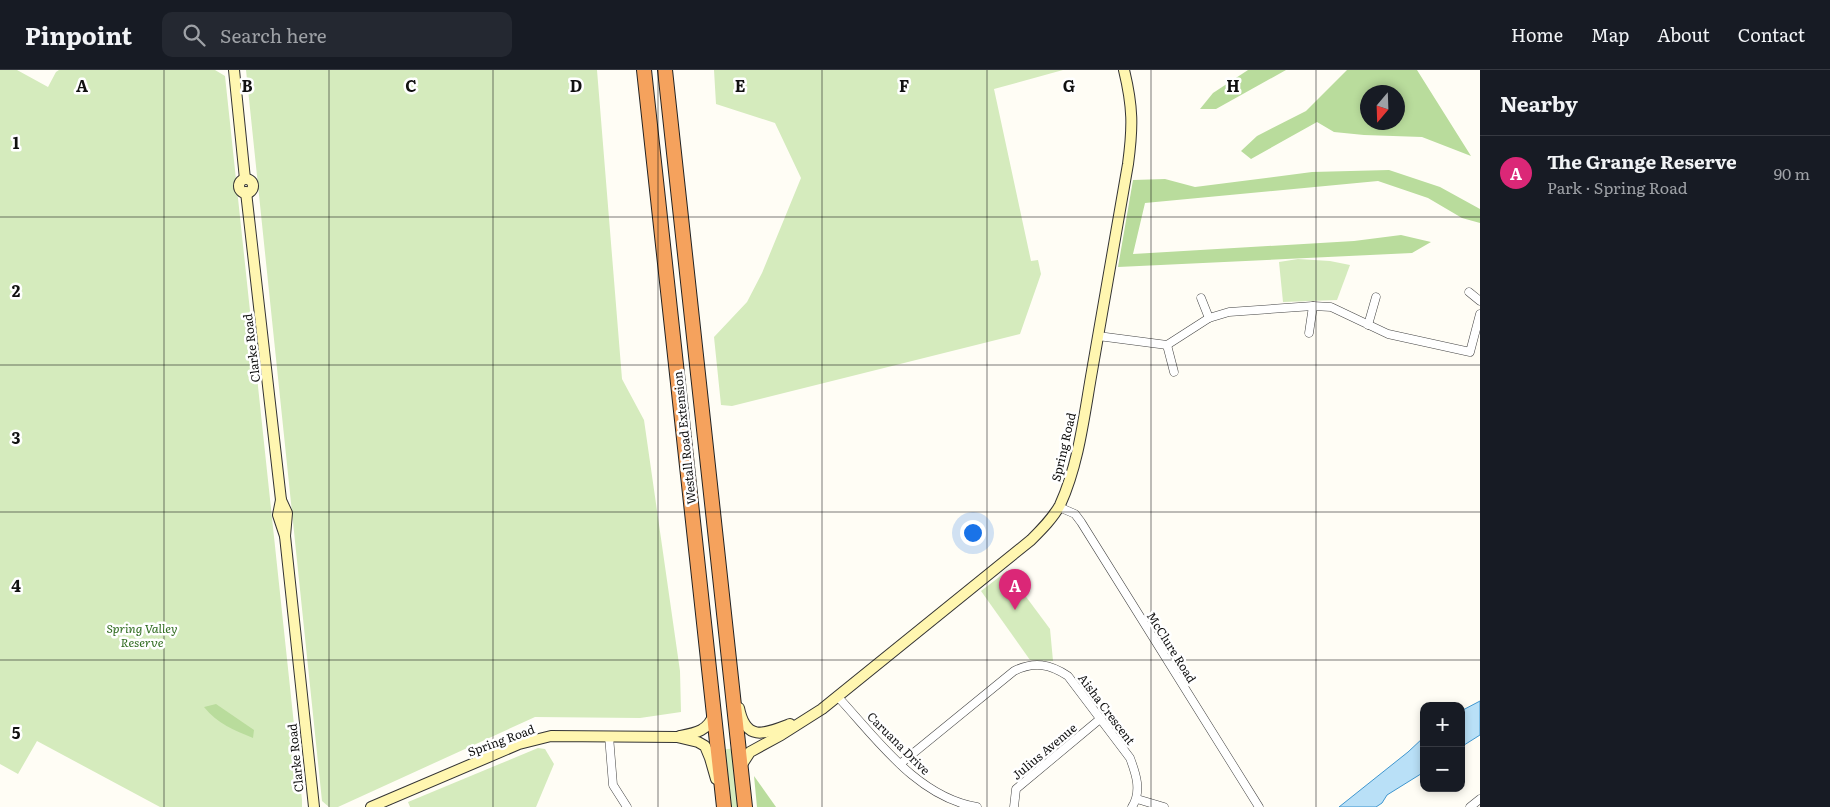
<!DOCTYPE html>
<meta charset="utf-8">
<style>
:root{--surface:#171b24;--page:#242831;--text:#f1f3f6;--muted:#9ea1a6;--line:#363941;--accent:#db2777}
body{margin:0;font-family:Literata,serif;background:var(--page);color:var(--text)}
.controls{position:absolute;right:15px;bottom:15px;display:grid;overflow:hidden;border-radius:10px;box-shadow:0 2px 8px #0003}
.controls button{width:45px;height:45px;display:grid;place-items:center;padding:0;border:0;border-bottom:1px solid var(--line);background:var(--surface);color:var(--text);font:25px sans-serif}
.compass{position:absolute;left:1360px;top:15px;width:45px;height:45px;border-radius:50%;background:var(--surface);box-shadow:0 2px 8px #0003;rotate:199deg}
.you{position:absolute;left:972px;top:462px;width:18px;height:18px;margin:-12px;border:4px solid #fff;border-radius:50%;background:#1a73e8;box-shadow:0 0 0 8px #1a73e833}
.badge{display:grid;place-items:center;width:32px;height:32px;border-radius:50%;background:var(--accent);color:#fff;font-size:16px;font-weight:700}
.pin{position:absolute;translate:-50% -41px;filter:drop-shadow(0 1px 2px #0008)}
.pin::after{content:'';position:absolute;top:26px;width:18px;height:15px;background:inherit;clip-path:polygon(0 0,100% 0,50% 100%)}
.list{margin:0;padding:0;list-style:none}
h2{display:flex;justify-content:space-between;align-items:center;height:65px;margin:0;padding:0 20px;font-size:21px}
h2 small{font-size:16px;font-weight:400;color:var(--muted)}
.list li{display:grid;grid-template-columns:32px 1fr auto;gap:15px;align-items:center;box-sizing:border-box;height:75px;padding:0 20px;border-top:1px solid var(--line)}
.list b{display:block;font-size:19px;white-space:nowrap}
.list p{margin:0;font-size:16px;white-space:nowrap;color:var(--muted)}
.list em{font-size:16px;font-style:normal;color:var(--muted)}
.icon{flex:none;width:28px;height:28px;fill:none;stroke:currentColor;stroke-width:2;stroke-linecap:round;stroke-linejoin:round}
.map{position:relative;flex:none;width:1480px;height:737px;overflow:hidden}
header{display:flex;align-items:center;gap:30px;box-sizing:border-box;height:70px;padding:0 25px;background:var(--surface);border-bottom:1px solid var(--line)}
header strong{font-size:24px}
nav{display:flex;gap:28px;margin-inline-start:auto;font-size:18px}
.search{width:350px;height:45px;background:var(--page);display:flex;align-items:center;gap:12px;box-sizing:border-box;padding:0 18px;border-radius:10px;color:var(--muted);font-size:19px}
main{display:flex}
aside{flex:1;background:var(--surface)}
.map>svg:first-child{display:block}
</style>
<header>
<strong>Pinpoint</strong>
<div class="search"><svg class="icon" aria-label="search" viewBox="0 0 24 24"><circle cx="10" cy="10" r="6"/><path d="M15 15l6 6"/></svg>Search here</div>
<nav><a>Home</a><a>Map</a><a>About</a><a>Contact</a></nav>
</header>
<main>
<div class="map">
<svg width="1480" height="737" viewBox="0 0 1480 737">
<rect width="100%" height="100%" fill="#fffdf5"/>
<!-- green -->
<g fill="#d5ebbd">
<path d="M0 0H17L48 17 56 2 59 0H215L225 6 302 730V737H160L37 671 18 704 0 694Z"/>
<path d="M246 0H597L622 309 644 350 680 601 681 642 640 648 535 647 338 737H329L322 731Z"/>
<path d="M714 0H1063L994 19 1031 191 1038 190 1041 204 1020 264 732 336 721 335 714 267 747 232 762 203 801 108 775 53 716 34Z"/>
<path d="M1298 189 1330 191 1350 195 1337 230 1283 232 1279 192Z"/>
<path d="M1007 501 1050 559 1053 591 1030 590 981 521Z"/>
<path d="M538 678 545 679 554 694 536 737H410L408 732Z"/>
<path d="M735 678 742 737H727L721 680Z"/>
</g>
<!-- forest -->
<g fill="#b9dc9c" fill-rule="evenodd">
<path d="M1248 0H1286L1216 39H1200L1213 23Z"/>
<path d="M1347 0H1417L1471 86 1422 67 1364 65 1334 62 1317 52 1251 89 1241 81 1257 66 1306 41ZM1398 22V52H1368V22Z"/>
<path d="M1389 100 1440 117 1480 139V153L1462 148 1428 128 1378 111 1145 133 1133 184 1354 171 1401 165 1431 172 1412 183 1118 197 1133 110 1165 109 1195 117 1312 102Z"/>
<path d="M216 634 254 660 253 668C234 660 218 654 204 637Z"/>
<path d="M754 706 776 737H757Z"/>
</g>
<!-- water -->
<g fill="#b9e0f7" stroke="#3f96cf">
<path d="M1480 631V665L1461 677V641Z"/>
<path d="M1424 667V702L1387 725 1382 733 1376 737H1339L1408 682Z"/>
</g>
<g fill="none" stroke-linecap="round" stroke-linejoin="round">
<!-- street casing -->
<g stroke="#444" stroke-width="9">
<g id="street">
<path d="M1469 222 1480 231"/>
<path d="M1201 228 1209 248"/>
<path d="M1368 255 1376 227"/>
<path d="M1309 263 1313 236"/>
<path d="M1098 266 1167 275 1209 248 1229 242 1313 236 1331 237 1388 264 1470 282 1480 244"/>
<path d="M1167 275 1174 302"/>
<path d="M1059 437 1075 444 1081 452 1259 737"/>
<path d="M838 627C877 669 917 727 977 737"/>
<path d="M609 666 613 715 627 737"/>
<path d="M900 694 1014 601C1034 591 1050 594 1068 606L1130 688C1136 704 1142 721 1132 737"/>
<path d="M1137 729 1164 737"/>
<path d="M1014 737 1016 719 1100 649"/>
<path d="M1470 737 1480 729"/>
</g>
</g>
<!-- secondary casing -->
<g stroke="#333" stroke-width="12">
<g id="secondary">
<path d="M234 0 245 109"/>
<circle cx="246" cy="116" r="7"/>
<path d="M246 122 281 430 287 443 285 466"/>
<path d="M281 430 278 445 285 466 314 737"/>
<path d="M739 638C746 672 764 664 790 654"/>
<path d="M680 666C696 663 708 661 714 644"/>
<path d="M741 696 750 682 781 665 822 639 1031 470C1042 459 1053 448 1060 435 1079 393 1084 346 1092 301 1104 232 1116 163 1128 94 1133 57 1133 37 1124 0"/>
<path d="M371 737 519 674 551 666 677 667 698 672 705 676 710 688 716 709"/>
</g>
</g>
<!-- highway casing -->
<g stroke="#222" stroke-width="16">
<g id="highway">
<path d="M644 0 724 737"/>
<path d="M665 0 745 737"/>
</g>
</g>
<!-- street -->
<use href="#street" stroke="#fff" stroke-width="8"/>
<!-- secondary -->
<use href="#secondary" stroke="#fff6b0" stroke-width="10"/>
<!-- highway -->
<use href="#highway" stroke="#f5a25d" stroke-width="14"/>
</g>
<!-- grid -->
<path fill="none" stroke="#111" stroke-width="1" stroke-opacity="0.55" d="M164 0V737M329 0V737M493 0V737M658 0V737M822 0V737M987 0V737M1151 0V737M1316 0V737M0 147H1480M0 295H1480M0 442H1480M0 590H1480"/>
<g text-anchor="middle" dominant-baseline="central" stroke-width="5" stroke-linejoin="round" paint-order="stroke">
<!-- street labels -->
<g font-size="12" fill="#111" stroke="#fff">
<text transform="translate(251 278) rotate(-97)">Clarke Road</text>
<text transform="translate(684 368) rotate(-96)">Westall Road Extension</text>
<text transform="translate(1063 377) rotate(-77)">Spring Road</text>
<text transform="translate(1172 577) rotate(58)">McClure Road</text>
<text transform="translate(1107 639) rotate(53)">Aisha Crescent</text>
<text transform="translate(501 670) rotate(-20)">Spring Road</text>
<text transform="translate(899 673) rotate(45)">Caruana Drive</text>
<text transform="translate(1044 681) rotate(-40)">Julius Avenue</text>
<text transform="translate(295 688) rotate(-96)">Clarke Road</text>
</g>
<!-- park labels -->
<g font-size="12" font-style="italic" fill="#2f6b1f" stroke="#fff">
<text x="142" y="558">Spring Valley<tspan x="142" dy="14">Reserve</tspan></text>
</g>
</g>
<g font-size="16" text-anchor="middle" font-weight="bold" fill="#111" stroke="#fff" stroke-width="5" stroke-linejoin="round" paint-order="stroke">
<text x="82" y="22">A</text>
<text x="247" y="22">B</text>
<text x="411" y="22">C</text>
<text x="576" y="22">D</text>
<text x="740" y="22">E</text>
<text x="904" y="22">F</text>
<text x="1069" y="22">G</text>
<text x="1233" y="22">H</text>
<text x="16" y="79">1</text>
<text x="16" y="227">2</text>
<text x="16" y="374">3</text>
<text x="16" y="522">4</text>
<text x="16" y="669">5</text>
</g>
</svg>
<div class="controls">
<button>+</button>
<button>−</button>
</div>
<svg class="compass" viewBox="-18 -18 36 36"><path d="M0-13l5 13h-10z" fill="#e53935"/><path d="M0 13l5-13h-10z" fill="#9ea1a6"/></svg>
<div class="you"></div>
<div class="pin badge" style="left:1015px;top:540px">A</div>
</div>
<aside>
<h2>Nearby<small></small></h2>
<ul class="list">
<li><span class="badge">A</span><div><b>The Grange Reserve</b><p>Park · Spring Road</p></div><em>90 m</em></li>
</ul>
</aside>
</main>
